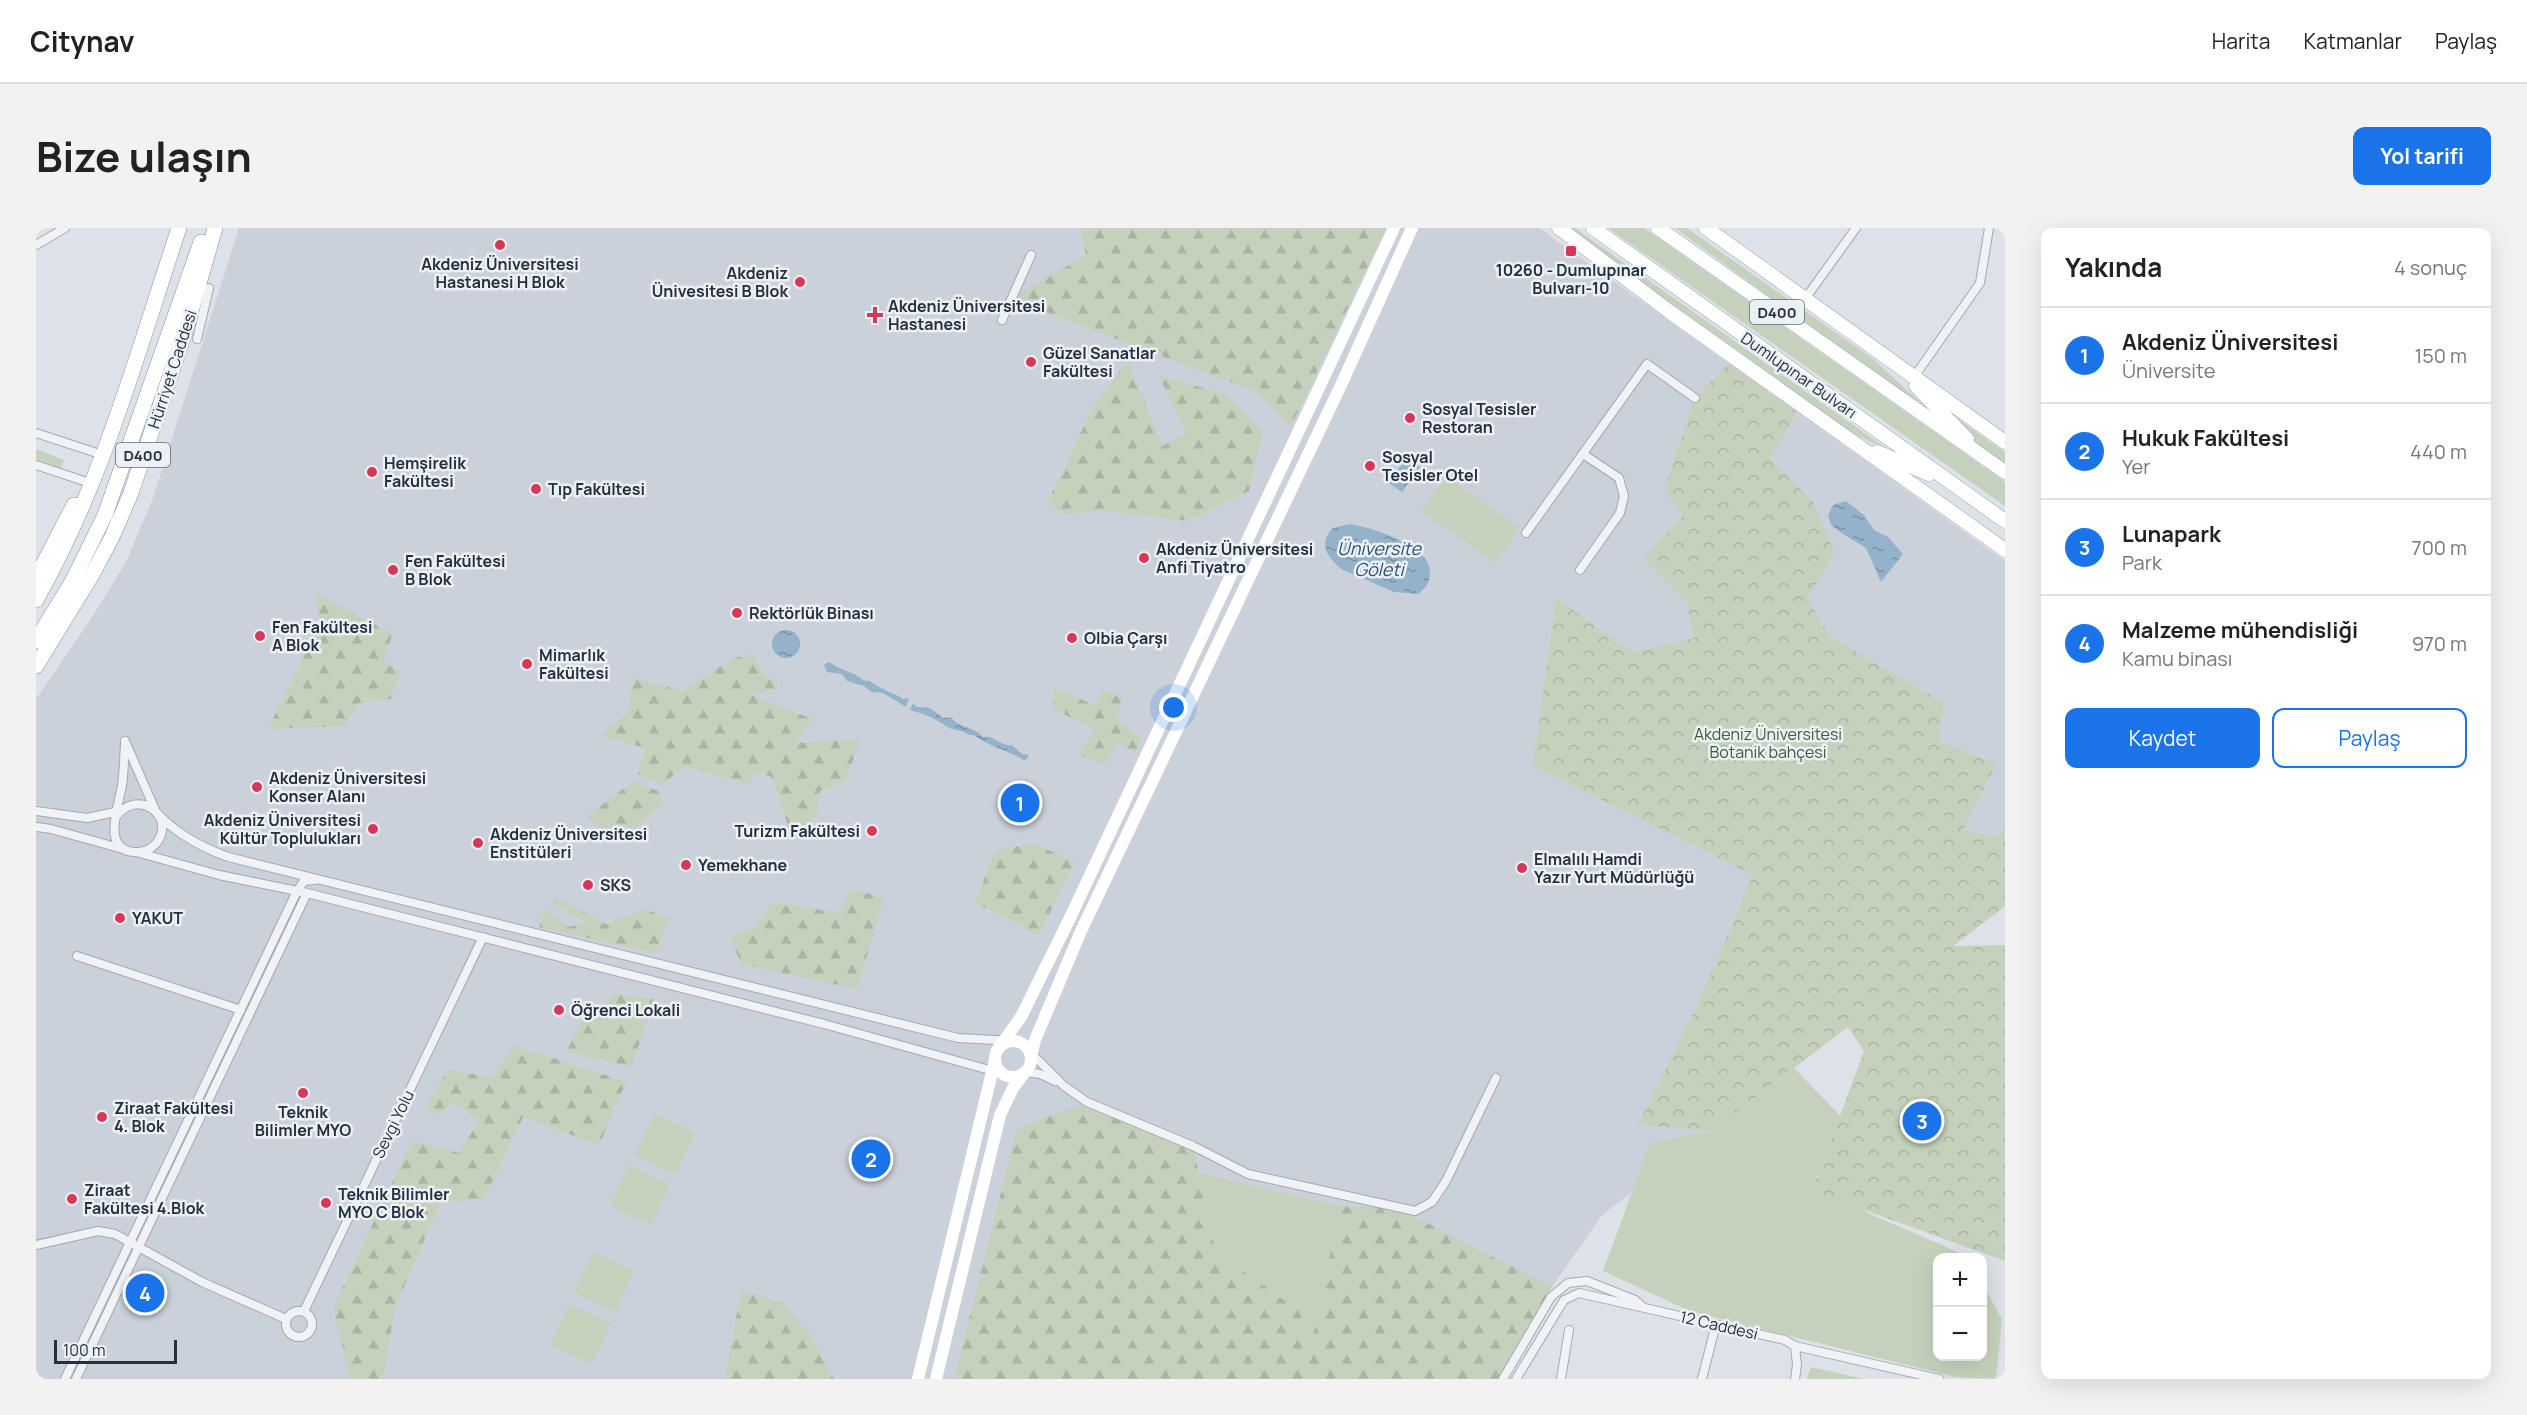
<!DOCTYPE html>
<html lang="tr">
<meta charset="utf-8">
<style>
:root{--surface:#fff;--page:#f2f2f2;--text:#222;--muted:#767676;--line:#e0e0e0;--accent:#1a73e8}
body{margin:0;font-family:Manrope,sans-serif;background:var(--page);color:var(--text)}
.controls{position:absolute;right:18px;bottom:18px;display:grid;overflow:hidden;border-radius:12px;box-shadow:0 6px 24px #0002}
.controls button{width:54px;height:54px;display:grid;place-items:center;padding:0;border:0;border-bottom:2px solid var(--line);background:var(--surface);color:var(--text);font:30px sans-serif}
.scale{position:absolute;left:18px;bottom:15px;width:123px;box-sizing:border-box;padding-left:6px;border:3px solid #25303f;border-top:0;font-size:16px;line-height:21px;white-space:nowrap;color:#25303f;-webkit-text-stroke:4px #ecf1f5;paint-order:stroke}
.you{position:absolute;left:1138px;top:480px;width:21px;height:21px;margin:-15px;border:4px solid #fff;border-radius:50%;background:#1a73e8;box-shadow:0 0 0 9px #1a73e833}
.badge{display:grid;place-items:center;width:39px;height:39px;border-radius:50%;background:var(--accent);color:#fff;font-size:20px;font-weight:700}
.pin{position:absolute;translate:-50% -50%;border:3px solid #fff;box-shadow:0 2px 6px #0006}
.list{margin:0;padding:0;list-style:none}
h2{display:flex;justify-content:space-between;align-items:center;height:78px;margin:0;padding:0 24px;font-size:26px}
h2 small{font-size:20px;font-weight:400;color:var(--muted)}
.list li{display:grid;grid-template-columns:39px 1fr auto;gap:18px;align-items:center;box-sizing:border-box;height:96px;padding:0 24px;border-top:2px solid var(--line)}
.list b{display:block;font-size:22px;white-space:nowrap}
.list p{margin:0;font-size:20px;white-space:nowrap;color:var(--muted)}
.list em{font-size:20px;font-style:normal;color:var(--muted)}
.actions{display:flex;gap:12px;padding:18px 24px}
.actions a{flex:1;padding:14px 0;border:2px solid var(--accent);border-radius:12px;text-align:center;font-size:21px;color:var(--accent)}
.actions .main{background:var(--accent);color:#fff}
.map{position:relative;flex:none;width:1969px;height:1151px;overflow:hidden;border-radius:12px}
header{display:flex;align-items:center;gap:36px;box-sizing:border-box;height:84px;padding:0 30px;background:var(--surface);border-bottom:2px solid var(--line)}
header strong{font-size:28px}
nav{display:flex;gap:33px;margin-inline-start:auto;font-size:21px}
.intro{display:flex;align-items:center;justify-content:space-between;box-sizing:border-box;height:144px;padding:0 36px}
h1{margin:0;font-size:42px}
.button{padding:15px 27px;border-radius:12px;background:var(--accent);color:#fff;font-size:21px;font-weight:700}
main{display:flex;gap:36px;padding:0 36px}
aside{flex:1;background:var(--surface);border-radius:12px;box-shadow:0 6px 24px #0002}
.map>svg:first-child{display:block}
</style>
<header>
<strong>Citynav</strong>
<nav><a>Harita</a><a>Katmanlar</a><a>Paylaş</a></nav>
</header>
<div class="intro"><h1>Bize ulaşın</h1><a class="button">Yol tarifi</a></div>
<main>
<div class="map">
<svg width="1969" height="1151" viewBox="0 0 1969 1151">
<defs>
<pattern id="forest-firs" width="22" height="20" patternUnits="userSpaceOnUse" patternTransform="scale(1.5)"><rect width="22" height="20" fill="#c4d2bd"/><path d="M5 1l3.5 6h-7zM16 11l3.5 6h-7z" fill="#a8b5a4"/></pattern>
<pattern id="park-crowns" width="20" height="18" patternUnits="userSpaceOnUse" patternTransform="scale(1.5)"><rect width="20" height="18" fill="#c4d2bd"/><path d="M2 6a3 3 0 1 1 6 0M12 15a3 3 0 1 1 6 0" fill="none" stroke="#a8b5a4"/></pattern>
<pattern id="water-ripples" width="26" height="14" patternUnits="userSpaceOnUse" patternTransform="scale(1.5)"><rect width="26" height="14" fill="#95b2cb"/><path d="M2 4q2-2 4 0t4 0M15 11q2-2 4 0t4 0" fill="none" stroke="#7991a6"/></pattern>
</defs>
<rect width="100%" height="100%" fill="#dde2e8"/>
<!-- built -->
<path fill="#cbd1da" d="M203 0H1503L1969 333V678L1566 987 1516 1059 1462 1151H0V471L55 391 90 334 117 270Z"/>
<!-- green -->
<g fill="#c4d2bd">
<path d="M1529 0H1539L1854 223 1818 206Z"/>
<path d="M1572 0H1608L1969 254V278Z"/>
<path d="M1639 0H1651L1837 131 1909 197Z"/>
<path d="M1905 179 1969 224V235L1946 220Z"/>
<path d="M0 221 28 232 25 240 0 231Z"/>
<path d="M1410 248 1484 300 1459 335 1385 283Z"/>
<path d="M1758 840 1825 909 1779 949 1834 986 1931 1028 1932 1029 1902 1030V1128H1946L1947 1056 1966 1092 1960 1151 1919 1149 1654 1083 1567 1043 1614 915 1675 903Z"/>
<path d="M618 886 659 904 640 946 599 927Z"/>
<path d="M593 937 634 956 616 997 574 978Z"/>
<path d="M1163 945 1304 978 1273 1128 1263 1084 1179 1022Z"/>
<path d="M557 1024 598 1043 580 1084 538 1065Z"/>
<path d="M533 1076 575 1095 556 1136 514 1117Z"/>
<path d="M1775 1139 1828 1151H1771Z"/>
</g>
<!-- forest -->
<g fill="url(#forest-firs)">
<path d="M1044 0H1350L1255 198 1221 164 975 71 1050 27Z"/>
<path d="M1092 132 1127 218 1151 204 1122 147 1188 166 1227 202 1213 263 1152 293 1070 283 1026 286 1012 273 1058 177Z"/>
<path d="M279 365 357 406 347 432 364 444 355 471 323 475 309 498 232 501 284 396Z"/>
<path d="M717 426 728 448 741 453 742 460 715 467 777 491 759 515 825 511 809 553 784 563 780 589 755 606 736 549 721 544 713 556 648 538 626 557 602 546 609 520 566 508 592 483 598 450 646 463 698 430Z"/>
<path d="M1018 460 1059 477 1067 461 1086 470 1080 491 1105 511 1099 525 1081 514 1068 537 1043 527 1058 501 1017 481Z"/>
<path d="M597 553 624 564 628 575 598 601 581 596 567 604 552 588Z"/>
<path d="M997 615 1039 634 1003 707 939 675 959 623Z"/>
<path d="M816 661 848 670 821 761 705 736 694 709 720 699 737 674 802 685Z"/>
<path d="M519 669 570 696 608 681 633 690 619 725 503 699 509 681 533 699 550 695 517 675Z"/>
<path d="M576 766 617 771 596 839 531 823 554 775 570 781Z"/>
<path d="M477 817 590 854 563 917 487 889 448 971 405 974 359 1079 347 1151H315L297 1080 376 913 423 925 443 893 418 873 403 887 390 880 411 841 457 850Z"/>
<path d="M1051 874 1157 918 1179 1022 1264 1084 1273 1126 1304 978 1362 980 1516 1059 1462 1151H918L981 901Z"/>
<path d="M705 1063 746 1074 774 1106 798 1151H689Z"/>
</g>
<!-- park -->
<path fill="url(#park-crowns)" d="M1693 135 1761 184 1734 231 1777 274 1799 325 1771 370 1794 408 1908 475 1903 514 1961 535 1927 602 1962 609 1969 599V678L1917 718 1969 717V1033L1776 963 1828 823 1812 799 1675 903 1602 897 1663 774 1717 647 1497 538 1520 370 1598 425 1658 410 1651 374 1607 330 1647 288 1628 262 1659 170Z"/>
<!-- water -->
<g fill="url(#water-ripples)">
<path d="M1371 229 1384 239 1366 264 1353 255Z"/>
<path d="M1810 273 1828 287 1838 302 1852 309 1867 326 1845 354 1830 320 1804 304 1795 297 1792 287 1797 277Z"/>
<path d="M1314 296C1336 300 1397 318 1394 347 1393 356 1389 361 1382 366L1358 364 1307 342C1292 331 1281 316 1297 300Z"/>
<circle cx="750" cy="416" r="14"/>
<path d="M793 434C801 439 807 442 816 445 824 448 825 454 834 453 844 461 856 464 867 471L873 470 870 479 847 465 836 464 828 458 811 453 806 446 791 444 788 437Z"/>
<path d="M877 475 881 479 894 480 907 490 915 489C925 502 935 496 947 509 958 507 965 519 976 517L986 526 993 527 992 530 988 532C971 522 954 519 938 507H933C923 500 916 503 910 498 899 490 888 486 874 482Z"/>
</g>
<g fill="none" stroke-linecap="round" stroke-linejoin="round">
<!-- street casing -->
<g stroke="#a2a9b2" stroke-width="10">
<g id="street">
<path d="M0 17 29 0"/>
<path d="M1769 71 1820 0"/>
<path d="M966 92 995 27"/>
<path d="M161 111 173 60"/>
<path d="M1878 149 1944 55 1953 0"/>
<path d="M0 205 58 224"/>
<path d="M0 237 48 253"/>
<path d="M1490 305 1611 136 1659 170"/>
<path d="M1544 342 1584 285 1588 268 1583 250 1547 226"/>
<path d="M89 513 120 584C139 605 165 619 192 629L922 810 978 813"/>
<path d="M0 583 51 590 84 583"/>
<path d="M80 589C100 560 139 586 122 613 118 619 111 623 103 624 63 626 83 578 86 557 88 544 88 530 89 516"/>
<path d="M0 599 15 601 87 621"/>
<path d="M100 624 183 647 271 665 788 796 968 846"/>
<path d="M41 728 205 782"/>
<path d="M993 823 1028 858 1051 874 1157 918 1212 946 1379 983 1396 974 1410 953 1460 850"/>
<path d="M989 844 1004 846 1019 853"/>
<path d="M0 1017 62 1003 79 1006 166 1054 250 1091"/>
<circle cx="263" cy="1096" r="13"/>
<path d="M268 1083 447 709"/>
<path d="M1759 1118 1903 1151"/>
<path d="M29 1151 261 663 268 653 279 652"/>
<path d="M40 1151 271 665"/>
<path d="M1467 1151 1515 1069 1532 1055 1551 1053 1599 1072 1606 1078"/>
<path d="M1480 1151 1528 1072 1543 1065 1749 1112 1759 1118 1761 1137 1759 1151"/>
<path d="M1525 1151 1533 1102"/>
<path d="M1666 1151 1680 1096"/>
</g>
</g>
<!-- primary casing -->
<g stroke="#9ba7b4" stroke-width="15">
<g id="primary">
<path d="M1523 0 1634 84 1969 322"/>
<path d="M1557 0 1969 293"/>
<path d="M1622 0 1969 244"/>
<path d="M1670 0 1969 214"/>
<path d="M1880 158 1931 211"/>
<path d="M1841 224 1893 246"/>
</g>
</g>
<!-- highway casing -->
<g stroke="#83909f" stroke-width="16">
<g id="highway">
<path d="M0 350 38 277"/>
<path d="M0 372C66 256 101 126 143 0"/>
<path d="M0 413 36 354 69 287 165 14"/>
<path d="M0 438 57 345 76 309 95 265 149 104 179 0"/>
</g>
</g>
<!-- street -->
<use href="#street" stroke="#f0f2f6" stroke-width="8"/>
<!-- secondary -->
<g stroke="#fff" stroke-width="12">
<circle cx="977" cy="831" r="18"/>
<path d="M962 821 985 789 1033 692 1358 0"/>
<path d="M995 828 999 812 1045 703 1306 155 1376 0"/>
<path d="M882 1151 959 832"/>
<path d="M900 1151 964 887 977 860 989 844"/>
</g>
<!-- primary -->
<use href="#primary" stroke="#fff" stroke-width="14"/>
<!-- highway -->
<use href="#highway" stroke="#fff" stroke-width="15"/>
</g>
<!-- markers -->
<g fill="#d73858" stroke="#ecf1f5" stroke-width="2">
<circle cx="464" cy="17" r="6"/>
<rect x="1529" y="17" width="12" height="12" rx="3"/>
<circle cx="764" cy="54" r="6"/>
<path d="M836 78h6v6h6v6h-6v6h-6v-6h-6v-6h6z"/>
<circle cx="995" cy="134" r="6"/>
<circle cx="1374" cy="190" r="6"/>
<circle cx="1334" cy="238" r="6"/>
<circle cx="336" cy="244" r="6"/>
<circle cx="500" cy="261" r="6"/>
<circle cx="1108" cy="330" r="6"/>
<circle cx="357" cy="342" r="6"/>
<circle cx="701" cy="385" r="6"/>
<circle cx="224" cy="408" r="6"/>
<circle cx="1036" cy="410" r="6"/>
<circle cx="491" cy="436" r="6"/>
<circle cx="221" cy="559" r="6"/>
<circle cx="337" cy="601" r="6"/>
<circle cx="836" cy="603" r="6"/>
<circle cx="442" cy="615" r="6"/>
<circle cx="650" cy="637" r="6"/>
<circle cx="1486" cy="640" r="6"/>
<circle cx="552" cy="657" r="6"/>
<circle cx="84" cy="690" r="6"/>
<circle cx="523" cy="782" r="6"/>
<circle cx="267" cy="865" r="6"/>
<circle cx="66" cy="889" r="6"/>
<circle cx="36" cy="971" r="6"/>
<circle cx="290" cy="975" r="6"/>
</g>
<g text-anchor="middle" dominant-baseline="central" stroke-width="5" stroke-linejoin="round" paint-order="stroke">
<!-- shield labels -->
<g fill="#ecf1f5" stroke="#616a76" stroke-width="1.5">
<rect x="1714" y="72" width="54" height="24" rx="4.5"/>
<rect x="80" y="215" width="54" height="24" rx="4.5"/>
</g>
<g font-size="15" font-weight="bold" fill="#25303f">
<text x="1741" y="84">D400</text>
<text x="107" y="227">D400</text>
</g>
<!-- poi labels -->
<g font-size="16" font-weight="bold" fill="#25303f" stroke="#ecf1f5" text-anchor="start">
<text x="464" y="36" text-anchor="middle">Akdeniz Üniversitesi<tspan x="464" dy="18">Hastanesi H Blok</tspan></text>
<text x="1535" y="42" text-anchor="middle">10260 - Dumlupınar<tspan x="1535" dy="18">Bulvarı-10</tspan></text>
<text x="752" y="45" text-anchor="end">Akdeniz<tspan x="752" dy="18">Ünivesitesi B Blok</tspan></text>
<text x="852" y="78">Akdeniz Üniversitesi<tspan x="852" dy="18">Hastanesi</tspan></text>
<text x="1007" y="125">Güzel Sanatlar<tspan x="1007" dy="18">Fakültesi</tspan></text>
<text x="1386" y="181">Sosyal Tesisler<tspan x="1386" dy="18">Restoran</tspan></text>
<text x="1346" y="229">Sosyal<tspan x="1346" dy="18">Tesisler Otel</tspan></text>
<text x="348" y="235">Hemşirelik<tspan x="348" dy="18">Fakültesi</tspan></text>
<text x="512" y="261">Tıp Fakültesi</text>
<text x="1120" y="321">Akdeniz Üniversitesi<tspan x="1120" dy="18">Anfi Tiyatro</tspan></text>
<text x="369" y="333">Fen Fakültesi<tspan x="369" dy="18">B Blok</tspan></text>
<text x="713" y="385">Rektörlük Binası</text>
<text x="236" y="399">Fen Fakültesi<tspan x="236" dy="18">A Blok</tspan></text>
<text x="1048" y="410">Olbia Çarşı</text>
<text x="503" y="427">Mimarlık<tspan x="503" dy="18">Fakültesi</tspan></text>
<text x="233" y="550">Akdeniz Üniversitesi<tspan x="233" dy="18">Konser Alanı</tspan></text>
<text x="325" y="592" text-anchor="end">Akdeniz Üniversitesi<tspan x="325" dy="18">Kültür Toplulukları</tspan></text>
<text x="824" y="603" text-anchor="end">Turizm Fakültesi</text>
<text x="454" y="606">Akdeniz Üniversitesi<tspan x="454" dy="18">Enstitüleri</tspan></text>
<text x="1498" y="631">Elmalılı Hamdi<tspan x="1498" dy="18">Yazır Yurt Müdürlüğü</tspan></text>
<text x="662" y="637">Yemekhane</text>
<text x="564" y="657">SKS</text>
<text x="96" y="690">YAKUT</text>
<text x="535" y="782">Öğrenci Lokali</text>
<text x="78" y="880">Ziraat Fakültesi<tspan x="78" dy="18">4. Blok</tspan></text>
<text x="267" y="884" text-anchor="middle">Teknik<tspan x="267" dy="18">Bilimler MYO</tspan></text>
<text x="48" y="962">Ziraat<tspan x="48" dy="18">Fakültesi 4.Blok</tspan></text>
<text x="302" y="966">Teknik Bilimler<tspan x="302" dy="18">MYO C Blok</tspan></text>
</g>
<!-- street labels -->
<g font-size="16" fill="#25303f" stroke="#ecf1f5">
<text transform="translate(136 141) rotate(-72)">Hürriyet Caddesi</text>
<text transform="translate(1763 147) rotate(35)">Dumlupınar Bulvarı</text>
<text transform="translate(357 896) rotate(-64)">Sevgi Yolu</text>
<text transform="translate(1683 1097) rotate(13)">12 Caddesi</text>
</g>
<!-- park labels -->
<g font-size="16" fill="#3c5c32" stroke="#ecf1f5">
<text x="1732" y="506">Akdeniz Üniversitesi<tspan x="1732" dy="18">Botanik bahçesi</tspan></text>
</g>
<!-- water labels -->
<g font-size="18" font-style="italic" fill="#2d5176" stroke="#ecf1f5">
<text x="1343" y="320">Üniversite<tspan x="1343" dy="21">Göleti</tspan></text>
</g>
</g>
</svg>
<div class="controls">
<button>+</button>
<button>−</button>
</div>
<div class="scale">100 m</div>
<div class="you"></div>
<div class="pin badge" style="left:984px;top:575px">1</div>
<div class="pin badge" style="left:835px;top:931px">2</div>
<div class="pin badge" style="left:1886px;top:893px">3</div>
<div class="pin badge" style="left:109px;top:1065px">4</div>
</div>
<aside>
<h2>Yakında<small>4 sonuç</small></h2>
<ul class="list">
<li><span class="badge">1</span><div><b>Akdeniz Üniversitesi</b><p>Üniversite</p></div><em>150 m</em></li>
<li><span class="badge">2</span><div><b>Hukuk Fakültesi</b><p>Yer</p></div><em>440 m</em></li>
<li><span class="badge">3</span><div><b>Lunapark</b><p>Park</p></div><em>700 m</em></li>
<li><span class="badge">4</span><div><b>Malzeme mühendisliği</b><p>Kamu binası</p></div><em>970 m</em></li>
</ul>
<div class="actions"><a class="main">Kaydet</a><a>Paylaş</a></div>
</aside>
</main>
